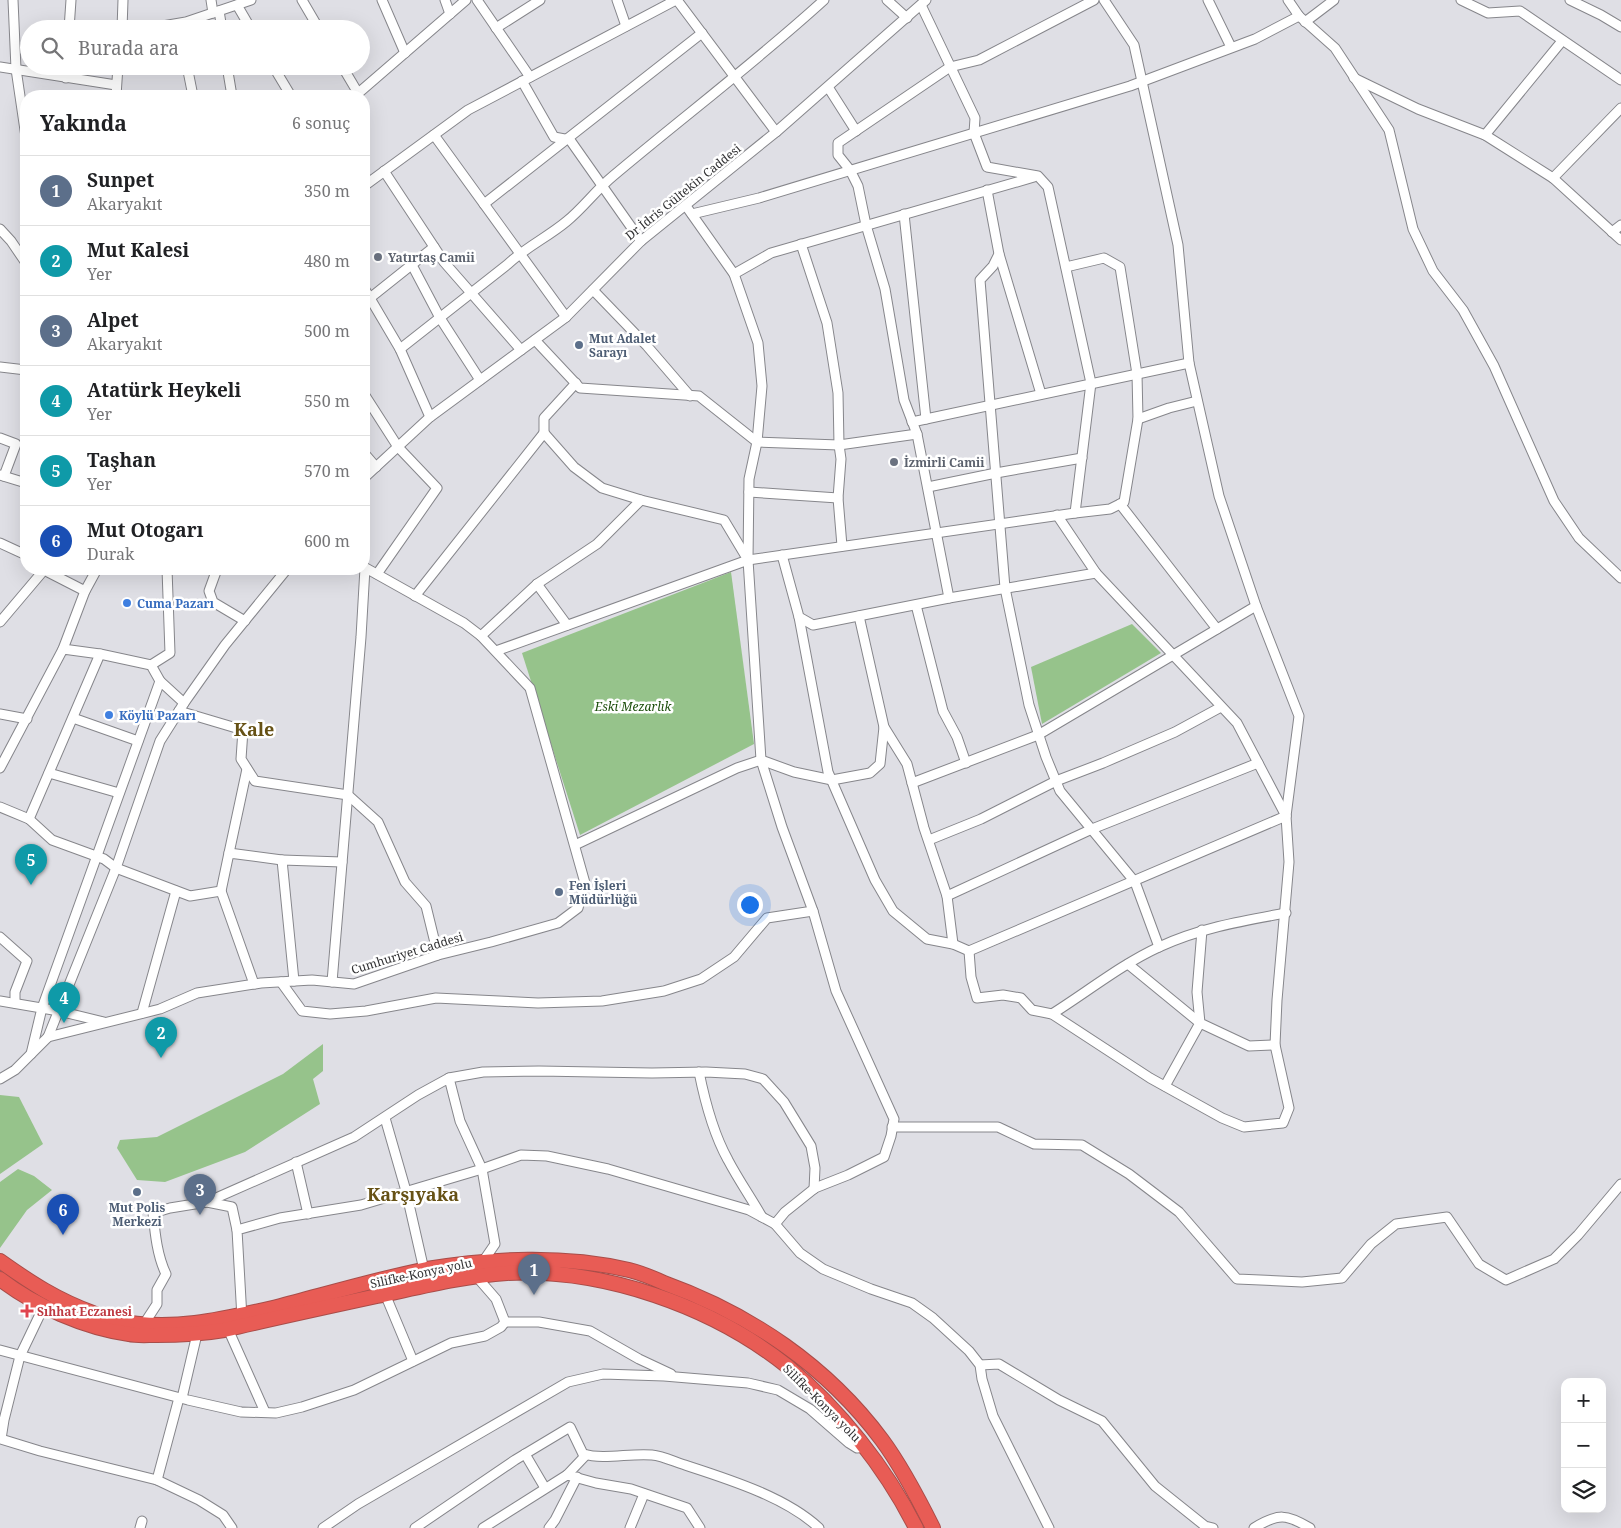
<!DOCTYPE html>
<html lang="tr">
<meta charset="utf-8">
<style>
:root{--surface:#fff;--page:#f6f6f6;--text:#202124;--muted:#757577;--line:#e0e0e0;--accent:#1a73e8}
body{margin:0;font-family:"Noto Serif",serif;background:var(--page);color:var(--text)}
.controls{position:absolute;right:15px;bottom:15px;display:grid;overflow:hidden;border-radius:10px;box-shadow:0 5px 20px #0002}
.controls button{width:45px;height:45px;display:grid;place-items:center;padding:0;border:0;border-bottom:1px solid var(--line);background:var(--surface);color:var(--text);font:25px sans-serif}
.you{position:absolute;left:749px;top:904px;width:18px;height:18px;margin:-12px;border:4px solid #fff;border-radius:50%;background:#1a73e8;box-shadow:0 0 0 8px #1a73e833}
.badge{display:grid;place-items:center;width:32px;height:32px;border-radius:50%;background:var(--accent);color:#fff;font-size:16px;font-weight:700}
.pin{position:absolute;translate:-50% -41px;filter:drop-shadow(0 1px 2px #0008)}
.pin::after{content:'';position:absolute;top:26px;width:18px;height:15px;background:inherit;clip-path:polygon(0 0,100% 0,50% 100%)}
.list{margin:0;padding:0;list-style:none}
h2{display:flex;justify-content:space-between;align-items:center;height:65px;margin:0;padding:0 20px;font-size:21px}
h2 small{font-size:16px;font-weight:400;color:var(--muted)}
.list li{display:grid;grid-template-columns:32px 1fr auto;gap:15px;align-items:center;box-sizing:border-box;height:70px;padding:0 20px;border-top:1px solid var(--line)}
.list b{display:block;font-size:19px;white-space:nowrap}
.list p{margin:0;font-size:16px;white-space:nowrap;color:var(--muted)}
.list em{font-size:16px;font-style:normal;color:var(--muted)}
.icon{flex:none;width:28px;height:28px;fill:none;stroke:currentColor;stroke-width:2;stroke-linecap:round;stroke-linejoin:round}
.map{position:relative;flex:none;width:1621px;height:1528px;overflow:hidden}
.search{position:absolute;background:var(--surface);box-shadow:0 5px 20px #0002;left:20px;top:20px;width:350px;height:55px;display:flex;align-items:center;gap:12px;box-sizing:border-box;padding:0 18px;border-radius:28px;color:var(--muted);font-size:19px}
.panel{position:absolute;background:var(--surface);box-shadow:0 5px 20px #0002;left:20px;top:90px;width:350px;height:485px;border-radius:20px}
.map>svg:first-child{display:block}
</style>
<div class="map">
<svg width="1621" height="1528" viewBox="0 0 1621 1528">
<rect width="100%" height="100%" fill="#dfdfe5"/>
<!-- green -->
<g fill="#96c38b">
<path d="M731 572 754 744 580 835 522 653Z"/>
<path d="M1132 624 1161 653 1042 724 1031 667Z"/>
<path d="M323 1044V1071L313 1079 320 1104 245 1152 165 1182 137 1180 117 1148 120 1140 157 1137 283 1074Z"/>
<path d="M0 1095 19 1097 43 1144 0 1174Z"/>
<path d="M18 1169 34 1176 52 1190 27 1210 0 1248V1182Z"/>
</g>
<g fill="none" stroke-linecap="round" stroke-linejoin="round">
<!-- minor casing -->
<g stroke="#86868b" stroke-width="11">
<g id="minor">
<path d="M13 0 16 69 26 137"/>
<path d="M211 0 213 13"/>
<path d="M302 0 319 29"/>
<path d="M382 0 405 53"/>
<path d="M445 0 450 14"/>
<path d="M477 0 530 77"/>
<path d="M617 0 626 26"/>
<path d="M677 0 776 132"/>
<path d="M887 0 907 18"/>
<path d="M1208 0 1231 47"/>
<path d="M1288 0 1299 16 1335 48 1389 130 1413 229 1433 271 1463 310 1494 366 1554 501 1579 538 1621 578"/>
<path d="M1461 0 1488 13 1520 11 1621 80"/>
<path d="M1570 0 1601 15 1621 27"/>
<path d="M237 5 251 29"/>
<path d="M219 11 222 29"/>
<path d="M1305 22 1334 0"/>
<path d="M496 28 540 0"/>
<path d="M69 29 71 0"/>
<path d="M122 29 123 0"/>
<path d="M145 29 186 22 251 0"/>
<path d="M187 66 193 96"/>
<path d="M227 66 232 96"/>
<path d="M273 66 291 96"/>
<path d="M342 66 358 93"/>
<path d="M0 67 116 85"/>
<path d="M66 78V66"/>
<path d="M1354 78 1418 109 1485 135 1553 178 1621 240"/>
<path d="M522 81 554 137 570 140 641 241"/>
<path d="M828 87 856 131"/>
<path d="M116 96 118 66"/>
<path d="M355 96 466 0"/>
<path d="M434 135 566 317"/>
<path d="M1485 135 1562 41"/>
<path d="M384 171 444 262 521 350"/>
<path d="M1553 178 1621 108"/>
<path d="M364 186 468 110 676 0"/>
<path d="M987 190 999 254 993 266 980 280 1005 588 1029 705 1046 757 1060 791 1135 882 1159 947"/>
<path d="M484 204 702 33"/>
<path d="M692 214 759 198 1130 86 1255 39 1299 16"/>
<path d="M904 214 926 419"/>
<path d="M0 229 11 241 26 263"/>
<path d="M1612 232 1621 225"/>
<path d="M801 244 827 323 838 393 839 445 841 459 838 498 842 546"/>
<path d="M999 254 1041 394"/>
<path d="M412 265 440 318 480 380"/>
<path d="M1066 267 1104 258 1120 267 1137 374 1138 419 1124 502 1110 509 1075 513"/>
<path d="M734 274 771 253 1034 177"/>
<path d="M364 288 400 349 430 417"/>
<path d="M593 290 647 346 690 396"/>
<path d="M370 298 434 247"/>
<path d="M535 340 580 388 699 396 757 442 839 445 917 434"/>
<path d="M400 349 508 264C526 247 548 237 567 221 583 208 596 190 613 176 683 117 756 62 824 0"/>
<path d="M0 367 26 370"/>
<path d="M364 394 398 447 437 488 377 574"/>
<path d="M1138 419 1169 408 1197 401"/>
<path d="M912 422 1189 363"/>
<path d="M544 433V418L576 383"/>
<path d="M0 438 16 444 4 476"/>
<path d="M364 453 376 467"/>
<path d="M0 475 26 483"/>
<path d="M364 478 430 417 566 317 641 241 776 132 926 0"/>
<path d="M928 487 996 473 1082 458"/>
<path d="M749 492 838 498"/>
<path d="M1120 504 1217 629"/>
<path d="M1057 515 1096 573 1237 723 1286 816"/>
<path d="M0 543 26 555"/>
<path d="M782 555 799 617 813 625 949 598 1096 573"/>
<path d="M748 560 1075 513 1091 383 1048 187 1038 176 987 167 974 133 975 118 921 5"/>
<path d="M217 569 209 591 213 602 245 621"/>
<path d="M537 584 567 625"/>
<path d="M949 598 917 434 904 400 885 289 866 225 858 186 850 170 838 155V143L950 67 979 60 1094 0"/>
<path d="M916 605 943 711 957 737 966 763"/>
<path d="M859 616 884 727 907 764 924 828 947 896 953 944"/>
<path d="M799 617 828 772 875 880 893 911 927 939 953 944 969 951 1286 816"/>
<path d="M0 622 44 570 85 591"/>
<path d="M481 636 537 584 597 544 641 500"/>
<path d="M63 649 85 591 97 569"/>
<path d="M496 651 748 560 749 479 757 442 762 386 758 343 734 274 686 206"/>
<path d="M151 665 170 653 167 569"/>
<path d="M179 711 243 730 241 759 255 781 348 795 378 822 405 882 426 906 438 955"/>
<path d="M0 714 27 719"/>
<path d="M73 718 138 741"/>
<path d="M0 768 63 649 100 654 151 665 160 681 184 703"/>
<path d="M49 773 119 793"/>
<path d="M912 783 1038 735 1256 606"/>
<path d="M0 807 29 819 52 840 104 859 116 868 190 896 221 891 229 853 282 860"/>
<path d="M29 819 100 654"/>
<path d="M929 840 981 819 1056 781 1103 763 1175 732 1221 707"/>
<path d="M575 845 737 768 761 760 794 772 832 780 870 773 880 764 884 727"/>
<path d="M229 853 247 769"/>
<path d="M221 891 254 984"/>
<path d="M947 896 1092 829 1258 763"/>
<path d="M1202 930 1197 992 1200 1023 1249 1046 1275 1045"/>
<path d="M0 937 27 961 15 992V1003"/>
<path d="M969 951 971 977 977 998 1003 995 1021 998 1032 1010 1052 1014 1150 1078 1222 1118 1244 1127 1283 1123 1289 1108 1275 1045 1277 1000 1289 862 1286 816 1299 716 1256 606 1219 496 1189 363 1178 245 1134 45 1104 0"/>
<path d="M1128 964 1200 1023 1165 1086"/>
<path d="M294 981 282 860 342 862"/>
<path d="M281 982 302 1011 330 1014 366 1011 436 998 538 1003 602 1001 664 991 701 979 734 957 767 918 813 911"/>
<path d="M332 982 361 637 365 568"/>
<path d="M0 1001 59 1011 104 1022"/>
<path d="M142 1013 176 891"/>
<path d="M1052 1014C1087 992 1122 964 1159 947 1200 928 1242 921 1286 913"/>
<path d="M48 1037 116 868 160 741 184 703 225 645 287 569"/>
<path d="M31 1054 42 1008 160 681"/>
<path d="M699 1072C705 1102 713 1133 728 1160 738 1179 751 1198 762 1217"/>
<path d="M449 1078 483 1072 539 1071 652 1073 706 1072 745 1074 763 1079 784 1102 811 1146 815 1168 814 1189"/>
<path d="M0 1079 15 1070 48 1037 160 1009 197 993 261 983 312 980 354 984 438 955 491 942 558 923 578 908 585 883 530 688 481 636 464 623 364 567"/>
<path d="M385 1118 406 1191 424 1270"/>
<path d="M892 1127H998L1034 1144 1082 1145 1129 1174 1179 1212 1237 1279 1302 1282 1342 1278 1371 1244 1396 1224 1447 1217 1479 1264 1506 1280 1554 1259 1578 1235 1621 1184"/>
<path d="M296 1162 308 1214"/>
<path d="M207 1202 354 1137 418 1095 449 1078 460 1121 482 1169 495 1244 484 1260"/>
<path d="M775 1224 800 1253 823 1269 871 1289 912 1303 933 1318 969 1351 980 1365 982 1379 993 1416 1049 1528"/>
<path d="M385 1294 413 1361"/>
<path d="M44 1306 20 1356 4 1420 1 1439 40 1451 157 1480 199 1500 223 1515 232 1528"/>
<path d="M242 1318 237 1230 280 1218 361 1205 482 1169 521 1155 547 1156 608 1169 749 1210 775 1224 785 1212 815 1188 848 1175 884 1157 891 1136 894 1119 836 991 813 911 782 827 761 760 748 560 724 520 641 500 602 488 574 467 544 433 415 596"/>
<path d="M505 1322H539L590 1331 639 1359 671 1374"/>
<path d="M144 1324 157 1304V1290L166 1274C157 1255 155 1233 153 1213L170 1208 207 1202 232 1207 237 1230"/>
<path d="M228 1329 265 1412"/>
<path d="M0 1350 188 1400 241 1412 276 1413 302 1407 354 1390 451 1343 485 1336 501 1327 505 1322 496 1299 476 1276"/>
<path d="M980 1365 999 1364 1059 1400 1102 1421 1155 1486 1205 1526 1213 1528"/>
<path d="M182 1398 197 1334"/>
<path d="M525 1454 545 1488"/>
<path d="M567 1475 586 1455"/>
<path d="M157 1480 179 1398"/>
<path d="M140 1528 142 1521"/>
<path d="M323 1528 358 1504 568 1382 603 1374 664 1376 748 1383 778 1390 810 1409 849 1443 857 1448 866 1447"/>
<path d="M415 1528 515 1460 570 1427 583 1454C605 1460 629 1453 652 1455 663 1456 675 1462 685 1465 728 1479 786 1497 819 1528"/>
<path d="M483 1528 567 1475 596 1483 631 1489 687 1508 700 1528"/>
<path d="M549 1528 555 1520 577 1477"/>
<path d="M630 1528 644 1494"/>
<path d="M1254 1528C1278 1513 1287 1514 1310 1528"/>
</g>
</g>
<!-- highway casing -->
<g stroke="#a84d49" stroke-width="16">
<g id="highway">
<path d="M0 1261C31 1283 57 1300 93 1313 100 1316 106 1319 113 1320 170 1332 221 1320 277 1307 327 1294 377 1279 427 1269 491 1258 565 1255 629 1270 641 1273 653 1278 664 1283 750 1314 827 1366 882 1440 902 1467 918 1498 933 1528"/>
<path d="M0 1279C35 1306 85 1328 129 1334 137 1336 147 1335 156 1335 179 1335 201 1334 224 1330 275 1318 326 1307 377 1296 420 1287 463 1276 507 1273 603 1268 712 1306 787 1366 839 1409 886 1468 916 1528"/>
</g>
</g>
<!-- minor -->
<use href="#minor" stroke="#fff" stroke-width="9"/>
<!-- highway -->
<use href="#highway" stroke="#e85c55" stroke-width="14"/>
</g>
<!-- markers -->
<g fill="#6b7280" stroke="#fff" stroke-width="2">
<circle cx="378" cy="257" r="5"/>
<circle cx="894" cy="462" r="5"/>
</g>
<g fill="#5c6f8a" stroke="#fff" stroke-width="2">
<circle cx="579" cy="345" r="5"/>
<circle cx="559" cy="892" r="5"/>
<circle cx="137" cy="1192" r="5"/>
</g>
<g fill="#3f7fe0" stroke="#fff" stroke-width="2">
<circle cx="127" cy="603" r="5"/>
<circle cx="109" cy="715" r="5"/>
</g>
<path fill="#e0444e" stroke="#fff" stroke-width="2" d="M24.5 1303.5h5v5h5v5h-5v5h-5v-5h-5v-5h5z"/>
<g text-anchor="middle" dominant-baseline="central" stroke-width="5" stroke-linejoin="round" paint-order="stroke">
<!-- street labels -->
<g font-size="12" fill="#323234" stroke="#fff">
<text transform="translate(683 192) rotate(-39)">Dr İdris Gültekin Caddesi</text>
<text transform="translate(407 953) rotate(-17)">Cumhuriyet Caddesi</text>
<text transform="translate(421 1273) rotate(-12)">Silifke-Konya yolu</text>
<text transform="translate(822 1403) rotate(45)">Silifke-Konya yolu</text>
</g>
<!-- worship labels -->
<g font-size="12" font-weight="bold" fill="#5b616d" stroke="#fff" text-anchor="start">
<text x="388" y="257">Yatırtaş Camii</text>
<text x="904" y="462">İzmirli Camii</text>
</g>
<!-- service labels -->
<g font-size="12" font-weight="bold" fill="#4e5e75" stroke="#fff" text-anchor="start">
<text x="589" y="338">Mut Adalet<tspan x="589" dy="14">Sarayı</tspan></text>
<text x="569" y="885">Fen İşleri<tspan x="569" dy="14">Müdürlüğü</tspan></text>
<text x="137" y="1207" text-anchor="middle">Mut Polis<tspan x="137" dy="14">Merkezi</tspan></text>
</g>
<!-- shop labels -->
<g font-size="12" font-weight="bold" fill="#366cbe" stroke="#fff" text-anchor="start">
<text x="137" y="603">Cuma Pazarı</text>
<text x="119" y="715">Köylü Pazarı</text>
</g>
<!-- park labels -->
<g font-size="12" font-style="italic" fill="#1a4d09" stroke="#fff">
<text x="633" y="706">Eski Mezarlık</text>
</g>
<!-- health labels -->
<g font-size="12" font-weight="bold" fill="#be3a42" stroke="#fff" text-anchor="start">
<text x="37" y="1311">Sıhhat Eczanesi</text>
</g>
<!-- district labels -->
<g font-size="18" font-weight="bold" fill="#665115" stroke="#fff">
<text x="254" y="729">Kale</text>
<text x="413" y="1194">Karşıyaka</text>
</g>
</g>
</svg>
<div class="controls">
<button>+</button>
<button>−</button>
<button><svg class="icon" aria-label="layers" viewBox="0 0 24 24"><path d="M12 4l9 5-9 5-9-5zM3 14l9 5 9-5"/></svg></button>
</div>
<div class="you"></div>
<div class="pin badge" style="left:534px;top:1295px;background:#5c6f8a">1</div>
<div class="pin badge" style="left:161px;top:1058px;background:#0f9aa8">2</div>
<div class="pin badge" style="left:200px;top:1215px;background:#5c6f8a">3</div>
<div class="pin badge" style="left:64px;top:1023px;background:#0f9aa8">4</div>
<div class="pin badge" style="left:31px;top:885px;background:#0f9aa8">5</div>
<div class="pin badge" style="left:63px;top:1235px;background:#1a4fb4">6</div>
<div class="search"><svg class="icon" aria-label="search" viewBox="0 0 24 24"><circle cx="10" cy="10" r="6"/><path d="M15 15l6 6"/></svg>Burada ara</div>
<section class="panel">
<h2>Yakında<small>6 sonuç</small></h2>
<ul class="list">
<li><span class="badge" style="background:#5c6f8a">1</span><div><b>Sunpet</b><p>Akaryakıt</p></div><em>350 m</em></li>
<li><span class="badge" style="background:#0f9aa8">2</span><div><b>Mut Kalesi</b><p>Yer</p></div><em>480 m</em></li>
<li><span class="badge" style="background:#5c6f8a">3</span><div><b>Alpet</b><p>Akaryakıt</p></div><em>500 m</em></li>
<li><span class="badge" style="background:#0f9aa8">4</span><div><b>Atatürk Heykeli</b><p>Yer</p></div><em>550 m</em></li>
<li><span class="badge" style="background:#0f9aa8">5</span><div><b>Taşhan</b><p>Yer</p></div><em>570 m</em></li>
<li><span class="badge" style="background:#1a4fb4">6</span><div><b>Mut Otogarı</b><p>Durak</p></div><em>600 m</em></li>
</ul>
</section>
</div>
